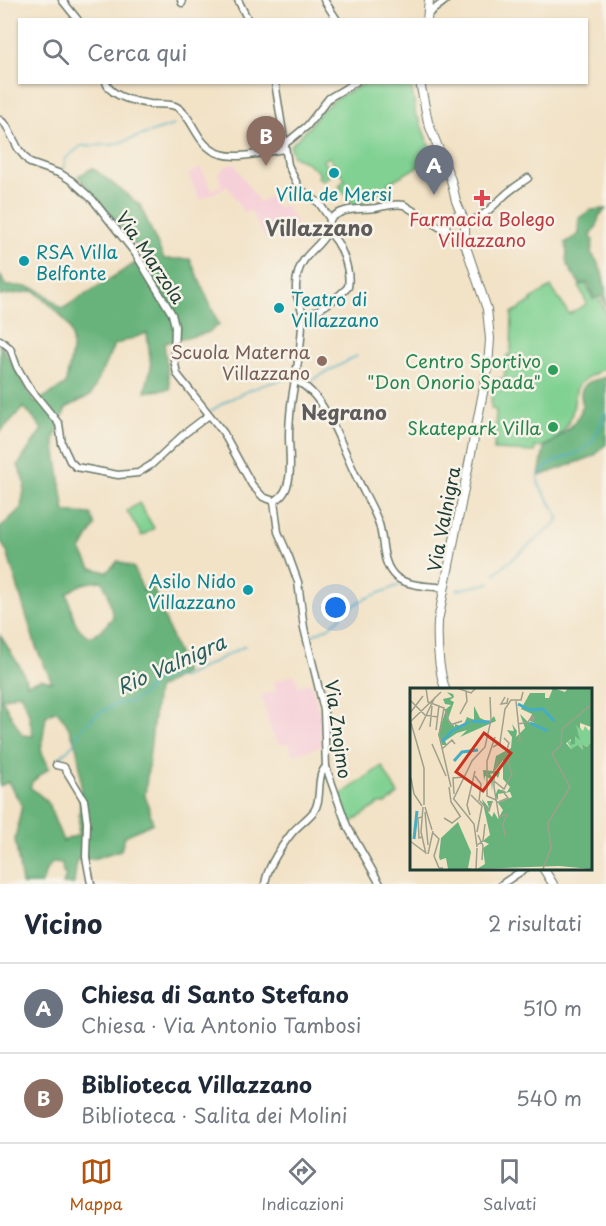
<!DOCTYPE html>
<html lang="it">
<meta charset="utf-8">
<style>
:root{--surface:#fff;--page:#f2f2f3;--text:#1f2937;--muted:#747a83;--line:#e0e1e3;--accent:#b45309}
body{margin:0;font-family:"Playpen Sans",sans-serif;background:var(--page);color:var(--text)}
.you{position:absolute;left:336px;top:608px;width:21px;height:21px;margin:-15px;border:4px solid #fff;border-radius:50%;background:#1a73e8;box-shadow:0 0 0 9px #1a73e833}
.badge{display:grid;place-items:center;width:39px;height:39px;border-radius:50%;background:var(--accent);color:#fff;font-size:20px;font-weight:700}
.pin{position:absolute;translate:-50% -50px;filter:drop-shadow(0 2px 3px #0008)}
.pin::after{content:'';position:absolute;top:32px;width:21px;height:18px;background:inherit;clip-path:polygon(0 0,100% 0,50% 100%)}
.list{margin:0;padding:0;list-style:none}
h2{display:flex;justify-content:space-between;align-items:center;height:78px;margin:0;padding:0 24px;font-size:26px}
h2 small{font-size:20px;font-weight:400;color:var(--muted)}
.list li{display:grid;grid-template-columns:39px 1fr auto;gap:18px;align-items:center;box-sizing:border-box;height:90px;padding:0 24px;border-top:2px solid var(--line)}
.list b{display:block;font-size:22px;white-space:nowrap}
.list p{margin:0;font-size:20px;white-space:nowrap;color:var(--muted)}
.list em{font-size:20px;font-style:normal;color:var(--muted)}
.icon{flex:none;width:33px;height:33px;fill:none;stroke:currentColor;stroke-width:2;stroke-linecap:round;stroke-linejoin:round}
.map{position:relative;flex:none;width:606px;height:884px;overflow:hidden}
.search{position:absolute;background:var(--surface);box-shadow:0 2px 4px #0004;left:18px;right:18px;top:18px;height:66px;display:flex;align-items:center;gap:15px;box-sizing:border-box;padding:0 21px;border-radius:0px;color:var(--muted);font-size:22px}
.sheet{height:258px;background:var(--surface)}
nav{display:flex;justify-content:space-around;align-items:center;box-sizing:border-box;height:84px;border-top:2px solid var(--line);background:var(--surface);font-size:16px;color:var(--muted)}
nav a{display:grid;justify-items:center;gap:3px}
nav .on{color:var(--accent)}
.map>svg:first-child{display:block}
</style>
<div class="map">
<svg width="606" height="884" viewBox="0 0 606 884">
<rect width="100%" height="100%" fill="#f7f3e8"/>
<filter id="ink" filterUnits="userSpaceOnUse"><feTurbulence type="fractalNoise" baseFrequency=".0167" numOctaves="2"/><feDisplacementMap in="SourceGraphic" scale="12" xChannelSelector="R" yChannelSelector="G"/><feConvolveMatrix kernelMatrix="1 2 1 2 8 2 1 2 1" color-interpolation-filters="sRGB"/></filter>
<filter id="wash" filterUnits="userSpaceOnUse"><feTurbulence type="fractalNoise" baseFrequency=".008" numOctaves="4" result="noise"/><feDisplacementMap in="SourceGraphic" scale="24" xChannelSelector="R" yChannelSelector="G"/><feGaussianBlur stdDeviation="1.35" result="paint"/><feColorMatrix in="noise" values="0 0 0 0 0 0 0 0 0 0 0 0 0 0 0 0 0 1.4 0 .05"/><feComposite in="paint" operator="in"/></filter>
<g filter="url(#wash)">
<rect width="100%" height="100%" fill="#f2e2c6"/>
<!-- built -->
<g fill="#f6cfd8">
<path d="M234 163 259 202 271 196 277 208 285 205 297 223 265 238 250 210 244 213 228 186 200 200 188 174 201 168 212 190 222 184 218 175 225 167Z"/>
<path d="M295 674 298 686 311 682 320 716 322 746 292 755 289 743 280 745 271 731 261 695 276 691 274 682Z"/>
</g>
<!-- green -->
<g fill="#80d192" stroke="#508763" stroke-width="1.5">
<path d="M365 83H411L416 117H418L434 158 388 183 390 189 355 207 339 186 345 179 329 157 323 161 328 167 325 170 329 176 322 181 318 177 320 174C312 165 304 160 293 156L290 146 309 127 320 112 337 98Z"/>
<path d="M585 283 593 299 598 297 606 313V367C598 373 584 377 578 386 574 392 575 401 573 409 570 426 554 448 535 447V452L494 450 496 410 491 409 492 379H504L507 355 511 354 512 313 532 301 531 299 551 287 569 314 587 304 579 286Z"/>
<path d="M139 503 154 528 142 536 127 511Z"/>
<path d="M382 766 398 794 386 804H379L349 824 339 796Z"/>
</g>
<!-- forest -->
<g fill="#68b37c" stroke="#447858" stroke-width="1.5" fill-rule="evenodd">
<path d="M93 168 140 205 164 259H190L219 325 207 333 164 343 170 389 145 392 151 367 147 333 114 345 91 395 66 408 54 439 65 512 91 514 95 526 81 550 91 568 107 572 118 561 134 568 143 591 151 582 185 673 157 689 145 795 153 823 125 836 121 850 93 859H77L74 884H63L66 875 63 873 62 863 53 862 46 870 42 884H22L15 839 22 805 8 782 0 786V635L22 670 27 684 41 679 52 682 36 647 7 552 0 540V528L21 508 25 484 18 465 42 429 24 407 0 432V343L35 403 65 385C78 331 77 327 34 291L0 296V275L6 286C36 285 40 289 62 309L145 257 78 176ZM102 581 108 593 113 617 103 629 90 637C72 628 73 612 67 594 78 584 87 582 102 581ZM20 693 28 710 33 736 22 735 2 699ZM56 710C88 744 81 793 78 835L63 841 47 801 30 787 32 782 49 768 41 750 46 716Z"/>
<path d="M606 209 599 216 597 226 591 234 593 241 591 253C604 268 606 287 606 307L601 296 594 298 588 283 580 284C575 277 569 270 567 263 565 256 569 251 565 243L579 234V218L591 210Z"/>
<path d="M606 377V444L594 456 539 476 544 448C557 439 578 424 582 408 583 403 581 398 581 394 582 381 596 380 606 377Z"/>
</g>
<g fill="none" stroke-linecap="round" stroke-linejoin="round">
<!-- stream -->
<g stroke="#45adc4" stroke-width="1.5">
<path d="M444 9 451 0"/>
<path d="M63 170 66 158 81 146 112 145 174 125"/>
<path d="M312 380 357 356"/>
<path d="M211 411C232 396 267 381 293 378"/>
<path d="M494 574 556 523 558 519 557 514 539 485 538 478C551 454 575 460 589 445 598 437 600 421 606 411"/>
<path d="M457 590 490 583"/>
<path d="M311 636 329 627 360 601 402 584"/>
<path d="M60 758 74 743 81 729 96 715 115 704 131 702 146 692 151 685 166 677 182 678 245 646"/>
</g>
</g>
</g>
<g filter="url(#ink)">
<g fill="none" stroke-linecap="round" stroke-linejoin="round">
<!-- minor casing -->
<g stroke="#697767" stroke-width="9">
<g id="minor">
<path d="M62 0 78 20"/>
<path d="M181 0 182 3"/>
<path d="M238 0 248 20"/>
<path d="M324 0 337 20"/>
<path d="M428 14 446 0"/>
<path d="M106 82C110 97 137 102 150 104 158 105 170 103 177 107 194 117 196 147 221 154 240 160 266 151 285 149"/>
<path d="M0 120 6 125 19 150 30 163 61 174 72 181 93 200 135 253 172 314 175 326 174 359 177 374 223 432 252 485 263 497 274 501C296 492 289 455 289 437 289 427 290 415 291 405 295 375 303 344 302 313 302 307 298 302 297 296 295 288 296 280 298 273 304 249 328 246 330 219L319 203 299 188 288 165 275 82"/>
<path d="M285 144 307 126 329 98 356 82"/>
<path d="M330 219C344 207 358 210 376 208 386 206 394 203 404 205L447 232"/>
<path d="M465 223C482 219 492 207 504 196 511 189 520 184 528 178"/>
<path d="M302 317C314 315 340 296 348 287 351 271 341 241 328 232"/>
<path d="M0 340 10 348 17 367 28 386 59 424 62 444 70 461 76 467 118 475 138 473 151 465 184 434 209 415"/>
<path d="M296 381C326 394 342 448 356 476 363 491 372 506 378 521 385 539 380 563 396 577 407 586 430 586 444 588"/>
<path d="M274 501 278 532 289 557 298 582 304 628 324 710 326 767 347 826 380 884"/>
<path d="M56 765 64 767 84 800 87 822 86 857 91 884"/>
<path d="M265 884C267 868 281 847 291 834 298 825 308 819 314 811 323 799 315 776 326 767"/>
<path d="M502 884 526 868"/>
</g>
</g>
<!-- major casing -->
<g stroke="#697767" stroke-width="10">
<g id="major">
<path d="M427 20 429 0"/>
<path d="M420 82 428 122 451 180 456 201 465 223V244L487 309 490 339 488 367 438 621C437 644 438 667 445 689"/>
<path d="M463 219C455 213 446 218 445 227L450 235 465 244"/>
<path d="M543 868 553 884"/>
</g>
</g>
<!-- minor -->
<use href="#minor" stroke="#fff" stroke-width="6"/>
<!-- major -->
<use href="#major" stroke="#fff" stroke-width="8"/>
</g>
</g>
<!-- markers -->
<g fill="#0f9aa8" stroke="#f7f3e8" stroke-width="2">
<circle cx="334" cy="173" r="6"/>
<circle cx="24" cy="261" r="6"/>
<circle cx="279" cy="308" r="6"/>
<circle cx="248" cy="590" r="6"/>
</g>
<path fill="#e0444e" stroke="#f7f3e8" stroke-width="2" d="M479 189h6v6h6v6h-6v6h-6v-6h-6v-6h6z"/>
<circle fill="#8d6e63" stroke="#f7f3e8" stroke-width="2" cx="322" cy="361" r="6"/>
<g fill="#2e9e5b" stroke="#f7f3e8" stroke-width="2">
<circle cx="553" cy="370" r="6"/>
<circle cx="553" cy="427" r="6"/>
</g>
<g text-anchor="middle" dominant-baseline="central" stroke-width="5" stroke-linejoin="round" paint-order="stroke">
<!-- culture labels -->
<g font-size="18" fill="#0d838f" stroke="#f7f3e8" text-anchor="start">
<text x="334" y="193" text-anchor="middle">Villa de Mersi</text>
<text x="36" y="251">RSA Villa<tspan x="36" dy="21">Belfonte</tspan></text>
<text x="291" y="298">Teatro di<tspan x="291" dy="21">Villazzano</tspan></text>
<text x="236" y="580" text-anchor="end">Asilo Nido<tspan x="236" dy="21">Villazzano</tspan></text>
</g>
<!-- health labels -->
<g font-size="18" fill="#be3a42" stroke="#f7f3e8">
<text x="482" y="218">Farmacia Bolego<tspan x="482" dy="21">Villazzano</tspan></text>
</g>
<!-- street labels -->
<g font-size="18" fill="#1f3d34" stroke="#f7f3e8">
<text transform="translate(151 257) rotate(56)">Via Marzola</text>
<text transform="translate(443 519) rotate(-79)">Via Valnigra</text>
<text transform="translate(339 729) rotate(82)">Via Znojmo</text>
</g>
<!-- education labels -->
<g font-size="18" fill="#785e54" stroke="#f7f3e8" text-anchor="end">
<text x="310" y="351">Scuola Materna<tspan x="310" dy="21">Villazzano</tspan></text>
</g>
<!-- leisure labels -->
<g font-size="18" fill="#27864d" stroke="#f7f3e8" text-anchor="end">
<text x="541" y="360">Centro Sportivo<tspan x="541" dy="21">"Don Onorio Spada"</tspan></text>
<text x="541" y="427">Skatepark Villa</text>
</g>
<!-- neighbourhood labels -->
<g font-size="20" font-weight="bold" fill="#5e5b5d" stroke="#f7f3e8">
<text x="344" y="412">Negrano</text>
</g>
<!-- water labels -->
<g font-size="20" font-style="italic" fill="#2a5f5f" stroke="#f7f3e8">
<text transform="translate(171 664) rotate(-24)">Rio Valnigra</text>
</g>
<!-- quarter labels -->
<g font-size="21" font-weight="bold" fill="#5e5b5d" stroke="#f7f3e8">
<text x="319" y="227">Villazzano</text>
</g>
</g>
<!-- overview -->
<g transform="translate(410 688)">
<rect width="182" height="182" fill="#f2e2c6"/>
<path d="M171 36 168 37 173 43 175 38 179 43 181 39V54L177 59 172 56 173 62 169 58 161 61 156 52 164 54 165 47 169 48 165 37Z" fill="#80d192"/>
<path d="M143 0 155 4 158 0H181V39L170 35V41L166 37 170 52 165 48V56L160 57 161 51 156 55 161 61 168 57 173 62 172 56 177 59 181 54V181L149 178 67 181 75 176 73 160 79 156 73 153 80 147 72 111 79 120 77 113H83L78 124 82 129 84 124 88 131 93 122 88 115 102 109 100 104 88 106V112L85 108 88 101 97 104 100 99 93 91V72L85 83 90 84 88 90 84 85 80 86 83 91 82 103 81 91 75 88 74 93 73 82 83 83 86 68 101 60 102 49 97 42 104 43 102 36 107 43 106 49 115 40 110 26 118 34 125 35 120 33 122 26 111 21 120 5H135V10H139ZM37 4 43 6 44 9 40 12 44 14 38 31 45 39V36L53 39 57 29 64 32V18L70 30 79 34 84 28 86 33 50 49 57 42 47 45 35 53 37 57H32L28 47 36 21 41 17 35 16 33 11 42 9ZM48 134 61 164 58 180 62 181H38L36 170 30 172 29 169 31 150Z" fill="#68b37c"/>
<path fill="none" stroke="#45adc4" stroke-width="3" d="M108 16 120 22 133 21 144 33M61 33 80 34M120 35 138 43M32 54 42 43 59 34M44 73 52 64 68 62M4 151 7 123"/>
<path fill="none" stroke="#9ea08c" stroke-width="1.5" d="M16 0 18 14 34 20 29 47 41 99M47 0 61 5 66 0M95 9 91 16 97 15 98 10M0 12 15 27 28 29M106 13 110 51 107 54M35 21 40 37 52 33M0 25 13 8M50 26 57 13 56 3M0 34 31 4M1 35 14 80V117M108 36 118 34 122 28 123 34 124 29M20 39 22 18M9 42 25 9M26 42 29 17M94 50 99 55 95 68M22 56 36 88M83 59 90 55 95 21 101 12H111L113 4M32 61 42 52 45 56M77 73V108L86 112M77 73 85 49M65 88 71 96 69 113M1 90 4 106 12 118M84 93 94 101 102 86 98 75 101 63M39 99 41 114 50 128M84 99 89 129 97 126 93 136 95 148M84 99V83L88 73M44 106 43 90 54 89M61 107 72 118 67 144M43 110 64 136 67 159M44 110 62 73 75 59 81 32 80 9M70 113 79 123 82 113M86 115 98 110 92 102M13 119 11 144 16 166M15 119 22 142M15 124 18 157M60 127 57 117 65 83M12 129 8 130 9 150 12 149M34 130 42 135 51 128M23 145 29 151 24 168 29 180H33M68 147 73 158 72 172M0 153 16 165M67 157 73 153 75 136M18 166 23 143M66 181 67 160M133 181 141 160 138 135 160 99 142 66 151 57 152 41 182 16"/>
<path fill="#c8321e" fill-opacity="0.15" stroke="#c8321e" stroke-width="3" d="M74 45 101 65 73 103 46 84Z"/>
<rect width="182" height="182" fill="none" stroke="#1f3d34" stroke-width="3"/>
</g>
</svg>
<div class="you"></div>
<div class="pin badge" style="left:434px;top:195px;background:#6b7280">A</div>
<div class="pin badge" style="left:266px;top:166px;background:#8d6e63">B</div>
<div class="search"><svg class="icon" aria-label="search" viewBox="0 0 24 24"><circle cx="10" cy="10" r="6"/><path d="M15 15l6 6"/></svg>Cerca qui</div>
</div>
<section class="sheet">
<h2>Vicino<small>2 risultati</small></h2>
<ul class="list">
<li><span class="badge" style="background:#6b7280">A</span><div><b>Chiesa di Santo Stefano</b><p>Chiesa · Via Antonio Tambosi</p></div><em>510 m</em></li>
<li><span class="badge" style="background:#8d6e63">B</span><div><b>Biblioteca Villazzano</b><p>Biblioteca · Salita dei Molini</p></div><em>540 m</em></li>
</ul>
</section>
<nav>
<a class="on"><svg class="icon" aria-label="map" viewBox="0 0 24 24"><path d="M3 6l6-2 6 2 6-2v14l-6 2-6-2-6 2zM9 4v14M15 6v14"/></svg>Mappa</a>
<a><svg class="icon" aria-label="directions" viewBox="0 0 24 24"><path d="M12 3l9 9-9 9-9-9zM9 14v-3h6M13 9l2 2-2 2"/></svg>Indicazioni</a>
<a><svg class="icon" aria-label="saved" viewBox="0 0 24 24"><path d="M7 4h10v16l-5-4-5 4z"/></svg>Salvati</a>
</nav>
